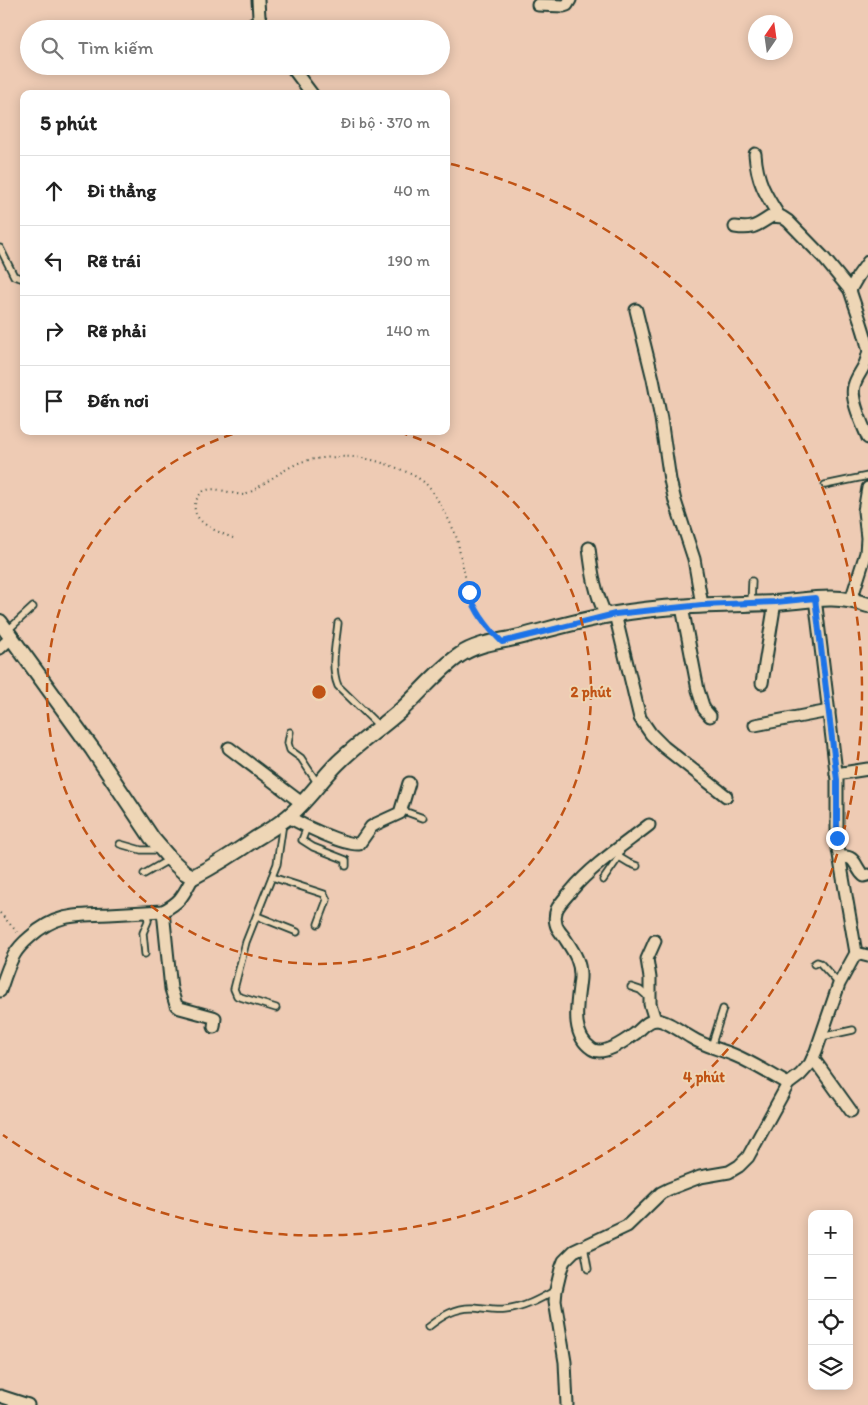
<!DOCTYPE html>
<html lang="vi">
<meta charset="utf-8">
<style>
:root{--surface:#fff;--page:#f2f2f2;--text:#222;--muted:#767676;--line:#e0e0e0}
body{margin:0;font-family:Itim,sans-serif;background:var(--page);color:var(--text)}
.controls{position:absolute;right:15px;bottom:15px;display:grid;overflow:hidden;border-radius:10px;box-shadow:0 2px 12px #0003}
.controls button{width:45px;height:45px;display:grid;place-items:center;padding:0;border:0;border-bottom:1px solid var(--line);background:var(--surface);color:var(--text);font:25px sans-serif}
.compass{position:absolute;left:748px;top:15px;width:45px;height:45px;border-radius:50%;background:var(--surface);box-shadow:0 2px 12px #0003;rotate:13deg}
.stop{position:absolute;width:15px;height:15px;margin:-11px;border:4px solid #1a73e8;border-radius:50%;background:#fff}
.stop.end{background:#1a73e8;border-color:#fff;box-shadow:0 1px 5px #0008}
.list{margin:0;padding:0;list-style:none}
h2{display:flex;justify-content:space-between;align-items:center;height:65px;margin:0;padding:0 20px;font-size:21px}
h2 small{font-size:16px;font-weight:400;color:var(--muted)}
.list li{display:grid;grid-template-columns:32px 1fr auto;gap:15px;align-items:center;box-sizing:border-box;height:70px;padding:0 20px;border-top:1px solid var(--line)}
.list b{display:block;font-size:19px;white-space:nowrap}
.list em{font-size:16px;font-style:normal;color:var(--muted)}
.icon{flex:none;width:28px;height:28px;fill:none;stroke:currentColor;stroke-width:2;stroke-linecap:round;stroke-linejoin:round}
.map{position:relative;flex:none;width:868px;height:1405px;overflow:hidden}
.search{position:absolute;background:var(--surface);box-shadow:0 2px 12px #0003;left:20px;top:20px;width:430px;height:55px;display:flex;align-items:center;gap:12px;box-sizing:border-box;padding:0 18px;border-radius:28px;color:var(--muted);font-size:19px}
.panel{position:absolute;background:var(--surface);box-shadow:0 2px 12px #0003;left:20px;top:90px;width:430px;height:345px;border-radius:10px}
.map>svg:first-child{display:block}
</style>
<div class="map">
<svg width="868" height="1405" viewBox="0 0 868 1405">
<rect width="100%" height="100%" fill="#eecbb4"/>
<filter id="ink" filterUnits="userSpaceOnUse"><feTurbulence type="fractalNoise" baseFrequency=".02" numOctaves="2"/><feDisplacementMap in="SourceGraphic" scale="10" xChannelSelector="R" yChannelSelector="G"/><feConvolveMatrix kernelMatrix="1 2 1 2 8 2 1 2 1" color-interpolation-filters="sRGB"/></filter>
<g filter="url(#ink)">
<g fill="none" stroke-linecap="round" stroke-linejoin="round">
<!-- service casing -->
<g stroke="#1f3d34" stroke-width="9">
<g id="service">
<path d="M241 29 259 17"/>
<path d="M0 248 14 276 24 279"/>
<path d="M825 485 868 476"/>
<path d="M751 604 752 581"/>
<path d="M338 623C336 643 330 667 338 686L380 727"/>
<path d="M7 631 33 607"/>
<path d="M290 732 288 743 290 750 301 758 318 784"/>
<path d="M401 810 423 818"/>
<path d="M307 827 302 840 313 847 346 860V866"/>
<path d="M120 844 141 850H161"/>
<path d="M619 857 629 863 637 866"/>
<path d="M144 874 170 859"/>
<path d="M272 877 324 894 327 900 318 924"/>
<path d="M603 880 619 857 621 847"/>
<path d="M257 916 297 932"/>
<path d="M145 954 143 933 148 921 147 911"/>
<path d="M814 964 817 962 820 963 839 984"/>
<path d="M631 987 640 990 649 998"/>
<path d="M276 1008 237 996 234 989 246 942 277 864 283 823"/>
<path d="M821 1037 853 1030"/>
<path d="M711 1047 723 1009"/>
<path d="M584 1246 588 1269"/>
<path d="M428 1327C442 1316 456 1307 474 1308 485 1309 495 1311 505 1310 524 1308 540 1299 556 1290"/>
</g>
</g>
<!-- minor casing -->
<g stroke="#1f3d34" stroke-width="15">
<g id="minor">
<path d="M258 0 259 17 265 29"/>
<path d="M538 5 564 6 567 5 570 0"/>
<path d="M291 66 312 94"/>
<path d="M755 154C757 181 765 194 779 216"/>
<path d="M735 227C754 230 757 225 772 216L782 217 788 221 823 257 850 290"/>
<path d="M868 262 858 276 850 290C856 310 864 328 868 348"/>
<path d="M636 310 653 379 661 419 670 480 675 501 694 559 702 605"/>
<path d="M868 354C866 368 857 374 854 386 850 400 863 425 868 438"/>
<path d="M589 548C592 574 595 592 606 616"/>
<path d="M815 598 837 780V828L838 849 856 953 868 956"/>
<path d="M851 600 866 553 867 538 864 511 868 488"/>
<path d="M682 607 698 690 704 709 710 716"/>
<path d="M615 614 640 718 651 734 664 747 726 796"/>
<path d="M0 648 11 638"/>
<path d="M762 683 775 602"/>
<path d="M755 725 829 711"/>
<path d="M229 748 303 804"/>
<path d="M836 774 868 769"/>
<path d="M288 817C303 825 343 845 359 844L371 827 376 824 400 813 409 783"/>
<path d="M649 825C622 846 593 865 571 891 566 897 560 903 557 909 555 914 555 920 556 924 557 929 561 933 564 937 573 951 581 961 580 978 578 1001 569 1034 592 1049 604 1057 626 1040 636 1033 642 1028 647 1021 655 1020 665 1019 683 1033 692 1038 704 1046 720 1049 734 1055 753 1063 770 1074 788 1084"/>
<path d="M840 857C857 855 854 867 864 876L868 875"/>
<path d="M163 911 171 989 176 1005 180 1008 213 1017 215 1018 214 1027"/>
<path d="M655 941 647 959 650 978V1004L655 1020"/>
<path d="M0 991C4 979 8 966 14 955 18 948 24 942 30 937 55 914 76 915 109 914 127 913 145 912 163 911 182 901 183 895 193 877"/>
<path d="M813 1058 851 1111"/>
<path d="M0 1396 28 1405"/>
<path d="M567 1405 565 1362 555 1301 556 1290 561 1269 564 1261 574 1251 627 1226 661 1193 669 1189 700 1177 729 1172 739 1166 748 1157 788 1084 800 1075 810 1064 816 1051 839 984 856 953"/>
</g>
</g>
<!-- tertiary casing -->
<g stroke="#1f3d34" stroke-width="18">
<path id="tertiary" d="M0 622 93 750 152 838 170 859 184 872 193 877C214 866 235 853 255 839 265 833 275 827 284 820 307 803 321 778 342 759 361 741 382 727 401 710 420 693 439 669 460 655 477 643 499 642 519 637 551 629 583 619 616 614 668 605 720 605 773 603 809 601 832 593 868 605"/>
</g>
<!-- path -->
<g stroke="#1f3d34" stroke-width="2" stroke-dasharray="1 4" stroke-linecap="butt">
<path d="M233 538C219 532 188 522 196 501 198 496 202 491 207 490 219 487 233 495 245 495 264 485 281 470 301 462 312 458 342 456 354 457 373 458 411 471 425 483 435 493 451 522 456 536 458 542 459 548 460 554 467 583 470 608 491 631"/>
<path d="M0 913 17 932"/>
</g>
<!-- service -->
<use href="#service" stroke="#eed6b6" stroke-width="5.5"/>
<!-- minor -->
<use href="#minor" stroke="#eed6b6" stroke-width="11"/>
<!-- tertiary -->
<use href="#tertiary" stroke="#eed6b6" stroke-width="14"/>
</g>
</g>
<g fill="none" stroke-linecap="round" stroke-linejoin="round" filter="url(#ink)">
<!-- route -->
<path stroke="#1a73e8" stroke-width="6" d="M469 592C475 612 487 627 502 642L615 614 702 605 776 602 815 598 837 780V838"/>
</g>
<!-- distance rings -->
<g fill="none" stroke="#c05314" stroke-width="2.5" stroke-dasharray="9 6">
<path d="M399 432A272 272 0 1 1 239 432"/>
<path d="M451 164A544 544 0 1 1 3 1135"/>
</g>
<circle cx="319" cy="692" r="8" fill="#c05314" stroke="#eed6b6" stroke-width="2.5"/>
<g font-size="15" text-anchor="middle" font-weight="bold" fill="#c05314" stroke="#eed6b6" stroke-width="4" stroke-linejoin="round" paint-order="stroke">
<text x="591" y="697">2 phút</text>
<text x="704" y="1082">4 phút</text>
</g>
</svg>
<div class="controls">
<button>+</button>
<button>−</button>
<button><svg class="icon" aria-label="locate" viewBox="0 0 24 24"><circle cx="12" cy="12" r="6"/><path d="M12 2v4M12 18v4M2 12h4M18 12h4"/></svg></button>
<button><svg class="icon" aria-label="layers" viewBox="0 0 24 24"><path d="M12 4l9 5-9 5-9-5zM3 14l9 5 9-5"/></svg></button>
</div>
<svg class="compass" viewBox="-18 -18 36 36"><path d="M0-13l5 13h-10z" fill="#e53935"/><path d="M0 13l5-13h-10z" fill="#767676"/></svg>
<div class="stop" style="left:469px;top:592px"></div>
<div class="stop end" style="left:837px;top:838px"></div>
<div class="search"><svg class="icon" aria-label="search" viewBox="0 0 24 24"><circle cx="10" cy="10" r="6"/><path d="M15 15l6 6"/></svg>Tìm kiếm</div>
<section class="panel">
<h2>5 phút<small>Đi bộ · 370 m</small></h2>
<ul class="list">
<li><svg class="icon" aria-label="ahead" viewBox="0 0 24 24"><path d="M12 20V5M6 11l6-6 6 6"/></svg><div><b>Đi thẳng</b></div><em>40 m</em></li>
<li><svg class="icon" aria-label="left" viewBox="0 0 24 24"><path d="M17 20v-9H6M10 6l-5 5 5 5"/></svg><div><b>Rẽ trái</b></div><em>190 m</em></li>
<li><svg class="icon" aria-label="right" viewBox="0 0 24 24"><path d="M7 20v-9h11M14 6l5 5-5 5"/></svg><div><b>Rẽ phải</b></div><em>140 m</em></li>
<li><svg class="icon" aria-label="arrive" viewBox="0 0 24 24"><path d="M6 21V4h12l-3 4 3 4H6"/></svg><div><b>Đến nơi</b></div></li>
</ul>
</section>
</div>
